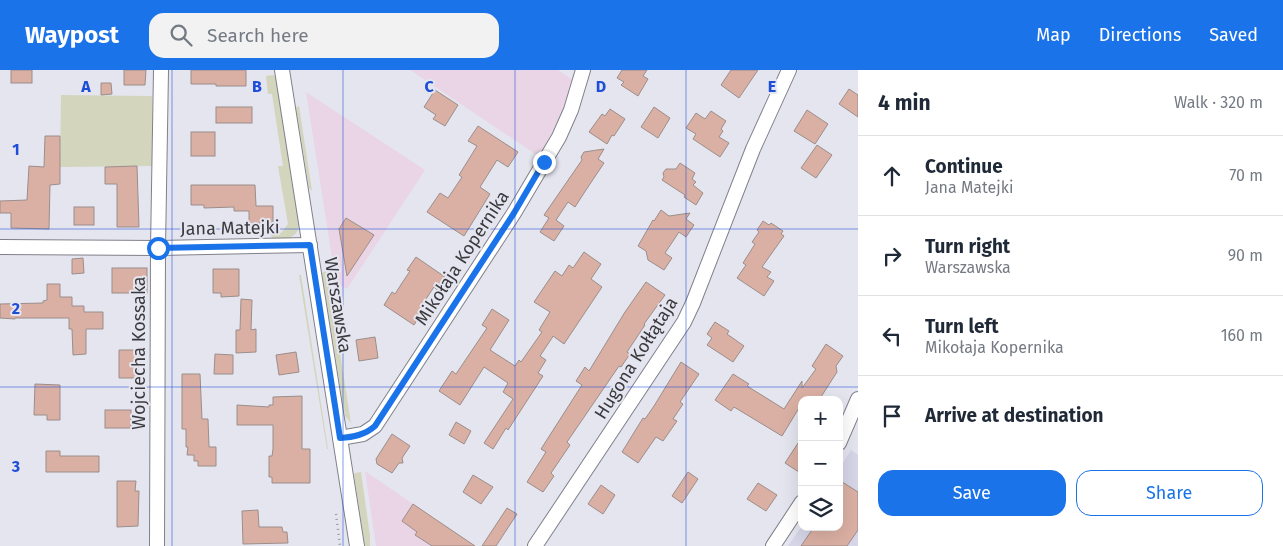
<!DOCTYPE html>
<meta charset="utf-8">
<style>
:root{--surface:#fff;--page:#f2f2f3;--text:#1f2937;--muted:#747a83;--line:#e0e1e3;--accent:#1a73e8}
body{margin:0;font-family:"Fira Sans",sans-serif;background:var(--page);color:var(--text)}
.controls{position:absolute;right:15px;bottom:15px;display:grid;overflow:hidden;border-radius:10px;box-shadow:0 5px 20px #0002}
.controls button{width:45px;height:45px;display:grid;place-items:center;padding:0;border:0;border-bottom:1px solid var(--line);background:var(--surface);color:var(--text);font:25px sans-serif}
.stop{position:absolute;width:15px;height:15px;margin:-11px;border:4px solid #1a73e8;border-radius:50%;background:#fff}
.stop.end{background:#1a73e8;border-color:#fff;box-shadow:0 1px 5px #0008}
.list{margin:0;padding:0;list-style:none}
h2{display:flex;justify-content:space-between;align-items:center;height:65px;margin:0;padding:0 20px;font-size:21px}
h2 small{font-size:16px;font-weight:400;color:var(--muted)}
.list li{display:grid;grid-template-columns:32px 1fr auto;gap:15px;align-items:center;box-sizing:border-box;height:80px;padding:0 20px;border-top:1px solid var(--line)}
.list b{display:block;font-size:19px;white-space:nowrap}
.list p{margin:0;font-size:16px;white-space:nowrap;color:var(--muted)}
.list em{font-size:16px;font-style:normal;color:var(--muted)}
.actions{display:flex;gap:10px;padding:15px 20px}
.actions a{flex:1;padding:11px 0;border:1px solid var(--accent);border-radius:15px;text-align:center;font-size:18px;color:var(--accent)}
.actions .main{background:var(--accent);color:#fff}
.icon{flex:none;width:28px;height:28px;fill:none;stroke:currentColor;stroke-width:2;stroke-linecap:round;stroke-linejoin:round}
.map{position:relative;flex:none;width:858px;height:476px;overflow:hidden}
header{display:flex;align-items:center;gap:30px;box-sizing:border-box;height:70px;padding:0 25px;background:var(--accent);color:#fff}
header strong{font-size:24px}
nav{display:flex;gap:28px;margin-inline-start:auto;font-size:18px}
.search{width:350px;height:45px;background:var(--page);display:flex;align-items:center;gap:12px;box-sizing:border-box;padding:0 18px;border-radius:15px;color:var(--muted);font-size:19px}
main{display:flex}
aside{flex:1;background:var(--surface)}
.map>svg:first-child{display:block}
</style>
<header>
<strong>Waypost</strong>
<div class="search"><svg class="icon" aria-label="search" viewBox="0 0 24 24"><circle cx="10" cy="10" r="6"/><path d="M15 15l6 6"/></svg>Search here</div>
<nav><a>Map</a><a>Directions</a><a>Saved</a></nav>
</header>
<main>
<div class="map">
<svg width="858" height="476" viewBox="0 0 858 476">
<rect width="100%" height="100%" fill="#e5e5f0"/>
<!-- commercial -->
<g fill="#e9d5e5">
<path d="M410 0H558L573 10 563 39 541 85H537Z"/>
<path d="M306 22 425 100 347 219 336 213Z"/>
<path d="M365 401 413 434 475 476H376Z"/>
</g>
<!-- built -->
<path fill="#d7d6e8" d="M851 380 858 385V476H788L802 456V457H839V399Z"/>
<!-- green -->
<g fill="#d3d5bc">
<path d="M273 5 276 6 299 156C296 170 284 169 273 170L270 163H281L288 154 278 96H283L272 24H268L266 6Z"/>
<path d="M61 25 152 26V96L60 97Z"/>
<path d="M298 36H299L312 121 309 118 296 38Z"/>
<path d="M327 200 351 353 345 346 322 203Z"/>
<path d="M299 205H301L328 379H327Z"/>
<path d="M361 402 370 466V476H365L354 405 355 403Z"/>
</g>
<!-- building -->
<g fill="#dbb0a4" stroke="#9a8e8b">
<rect x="11" y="0" width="21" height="13"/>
<path d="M124 0H146L145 15H124Z"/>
<path d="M191 0H246V16H216V14H191Z"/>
<path d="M622 0H647L643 6 648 9 638 26 621 15 624 12 617 8Z"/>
<path d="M731 0H758L739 28 721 15Z"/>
<path d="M101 13H111L112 24 101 25Z"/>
<path d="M849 19 858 25V47L839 34Z"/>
<path d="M435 20 458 35 445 56 433 49 436 45 424 37Z"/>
<rect x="216" y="37" width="36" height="16"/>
<path d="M654 37 670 48 658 68 641 57Z"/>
<path d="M610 39 625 49 614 66 612 65 607 74 589 62 602 44 605 46Z"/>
<path d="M807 40 828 54 815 74 794 61Z"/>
<path d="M711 41 726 51 721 59 723 61 719 67 729 73 720 87 693 69 696 64 686 58 696 43 705 49Z"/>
<path d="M478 56 518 82 508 97 497 90 480 117 490 124 464 166 427 142 440 123 448 128 462 107 459 105 477 76 468 71Z"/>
<rect x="191" y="62" width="24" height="24"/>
<path d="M45 66H60V114L50 115 49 159 11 158V143H0V131L27 130 29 96 44 97Z"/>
<path d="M817 75 832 85 816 108 801 98Z"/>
<path d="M604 79 598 89 604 93 584 123 575 137 568 132 556 150 564 156 554 171 540 162 549 148 544 145 582 90 581 87 584 82Z"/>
<path d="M680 93 695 103 692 109 696 112 693 115 703 123 696 135 684 127 685 125 662 110 664 107 663 103 666 99H676Z"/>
<path d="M137 96 139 157H117V114H105V97Z"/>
<path d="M191 115H255L256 136H273V153H249V141H234V137L204 138V135H191Z"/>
<rect x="74" y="137" width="20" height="18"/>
<path d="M661 140 669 146 690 143 686 149 694 155 686 167 679 162 665 183 672 188 664 200 648 190 646 181 638 176 653 150 654 151Z"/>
<path d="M346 148 374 165 347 206 339 159Z"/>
<path d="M763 151 769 155 771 153 783 161 781 164 784 166 762 197 771 202 767 207 774 211 764 226 737 208 746 195 743 193 755 174 752 172 759 162 757 160Z"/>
<path d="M584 182 601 194 591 209 602 217 564 274 553 266 552 268 540 286 546 290 538 303 543 306 508 360 506 358 493 379 484 373 513 329 503 322 508 313 484 297 460 335 439 321 452 301 456 304 487 258 482 255 492 239 509 250 490 280 515 296 519 290 521 292 542 262 539 260 550 242 534 232 555 201 562 206 569 195 573 198Z"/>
<path d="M416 187 445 207 437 220 434 217 426 229 419 240 422 242 414 255 384 235 392 222 395 224 402 213 410 201 407 200Z"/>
<path d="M83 188 84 203 72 204V189Z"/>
<rect x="112" y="198" width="35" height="25"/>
<path d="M213 199H239V226L221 227V223H213Z"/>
<path d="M646 212 665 225 644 254 645 255 627 282 630 284 621 297 619 296 567 372 570 375 551 403 554 406 543 422 527 412 546 382 541 379 582 315 576 311 585 297 589 301 625 242Z"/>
<path d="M47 214H60V227H72V236H84V242H103V259H86V284L73 285 72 259H69V248H15V249L0 248V234L43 233V231L47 230Z"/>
<path d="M241 229 252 230 251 260 256 259V282L236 283V260H240Z"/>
<path d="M715 252 729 261 727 264 744 276 733 292 707 275 712 268 707 264Z"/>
<path d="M375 267 378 288 359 291 356 270Z"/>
<path d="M826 274 843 286 836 296 837 302 819 330H802V333L782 366 734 337 731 341 715 330 733 304 749 314 747 316 784 339 802 311V318L816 299 812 296Z"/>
<path d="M119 280H139L138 308H119Z"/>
<path d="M296 282 299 302 279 305 276 285Z"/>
<path d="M215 284 233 285V304H214Z"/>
<path d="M681 292 699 304 680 332 683 334 673 349 677 351 663 371 656 367 638 393 622 382 643 348 645 349 654 336Z"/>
<path d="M182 304H200L202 349H208L209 377H216V396H198V391H194V385H187L188 377H186V359H182Z"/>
<path d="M35 314 60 315V350H47V345H34Z"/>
<path d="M302 326V379H310V413H272V407H269V386H272L273 379V355H237V335L269 337V335H273V327Z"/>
<rect x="105" y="340" width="26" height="18"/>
<path d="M456 352 471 361 464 374 449 365Z"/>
<path d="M392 364 410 376 402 388 403 393H399L392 403 377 394 376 389Z"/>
<path d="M802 367V404L785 393Z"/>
<path d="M46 381H60V386H99V402H46Z"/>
<path d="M688 402 698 409 682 433 672 426Z"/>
<path d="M473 405 493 417 481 434 463 422Z"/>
<path d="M839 410 858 422V460L847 476H801L814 457H839Z"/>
<path d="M117 411H136L135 421H139L138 456 117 457Z"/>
<path d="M758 413 777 425 766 441 747 429Z"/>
<path d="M601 415 615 425 603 444 588 434Z"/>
<path d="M413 434 435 449 475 476H432L415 465 417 462 402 451Z"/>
<path d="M507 438 517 444 496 476H482Z"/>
<path d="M258 440 259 457H282L283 462H287L288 473 243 474 242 441Z"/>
</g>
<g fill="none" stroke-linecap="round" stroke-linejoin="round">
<!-- minor casing -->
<g stroke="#80808a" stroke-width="16">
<g id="minor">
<path d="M282 0 357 476"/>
<path d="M0 177 158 178 310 175"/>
<path d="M340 368 363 364 375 356 514 143 559 67 571 40 583 0"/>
<path d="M839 373 858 329"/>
<path d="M157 476 158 178 161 0"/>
<path d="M535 476 684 252 693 233 753 79 789 0"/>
<path d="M773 476 802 432"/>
</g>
</g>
<!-- path -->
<path stroke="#9999a1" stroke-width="2.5" stroke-dasharray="1 4" stroke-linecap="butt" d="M336 444 340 476"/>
<!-- minor -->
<use href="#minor" stroke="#fff" stroke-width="14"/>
</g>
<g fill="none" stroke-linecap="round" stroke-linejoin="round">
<!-- route -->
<path stroke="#1a73e8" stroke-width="6" d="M158 178 310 175 340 368C353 367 365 365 375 356L514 143 544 92"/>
</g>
<!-- grid -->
<path fill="none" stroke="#1d4ed8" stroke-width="1" stroke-opacity="0.55" d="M172 0V476M343 0V476M515 0V476M686 0V476M0 159H858M0 317H858"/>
<g text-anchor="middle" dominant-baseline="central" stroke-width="4" stroke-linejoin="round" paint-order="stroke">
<!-- street labels -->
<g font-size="18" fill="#3a3a3e" stroke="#e5e5f0">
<text transform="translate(230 158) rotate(-1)">Jana Matejki</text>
<text transform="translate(462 188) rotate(-57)">Mikołaja Kopernika</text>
<text transform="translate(338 235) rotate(81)">Warszawska</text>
<text transform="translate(139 283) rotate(-90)">Wojciecha Kossaka</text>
<text transform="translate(636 288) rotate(-58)">Hugona Kołłątaja</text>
</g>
</g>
<g font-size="16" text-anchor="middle" font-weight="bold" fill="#1d4ed8" stroke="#e5e5f0" stroke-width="4" stroke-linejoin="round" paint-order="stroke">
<text x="86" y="22">A</text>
<text x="257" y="22">B</text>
<text x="429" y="22">C</text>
<text x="601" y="22">D</text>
<text x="772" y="22">E</text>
<text x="16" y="85">1</text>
<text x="16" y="244">2</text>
<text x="16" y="402">3</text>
</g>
</svg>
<div class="controls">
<button>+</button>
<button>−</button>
<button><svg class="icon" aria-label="layers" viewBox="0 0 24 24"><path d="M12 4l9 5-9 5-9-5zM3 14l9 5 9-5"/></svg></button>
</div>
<div class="stop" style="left:158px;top:178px"></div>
<div class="stop end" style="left:544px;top:92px"></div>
</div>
<aside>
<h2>4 min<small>Walk · 320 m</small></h2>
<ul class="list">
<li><svg class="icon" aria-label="ahead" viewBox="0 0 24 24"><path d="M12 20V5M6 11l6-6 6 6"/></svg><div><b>Continue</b><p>Jana Matejki</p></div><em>70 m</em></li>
<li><svg class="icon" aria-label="right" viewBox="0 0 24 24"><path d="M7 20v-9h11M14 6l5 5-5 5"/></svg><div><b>Turn right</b><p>Warszawska</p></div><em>90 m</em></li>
<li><svg class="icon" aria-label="left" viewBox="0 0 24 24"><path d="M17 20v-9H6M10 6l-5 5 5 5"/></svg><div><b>Turn left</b><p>Mikołaja Kopernika</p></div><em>160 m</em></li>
<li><svg class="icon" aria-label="arrive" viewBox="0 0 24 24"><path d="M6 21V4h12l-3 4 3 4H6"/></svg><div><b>Arrive at destination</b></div></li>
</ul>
<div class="actions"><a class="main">Save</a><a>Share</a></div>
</aside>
</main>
